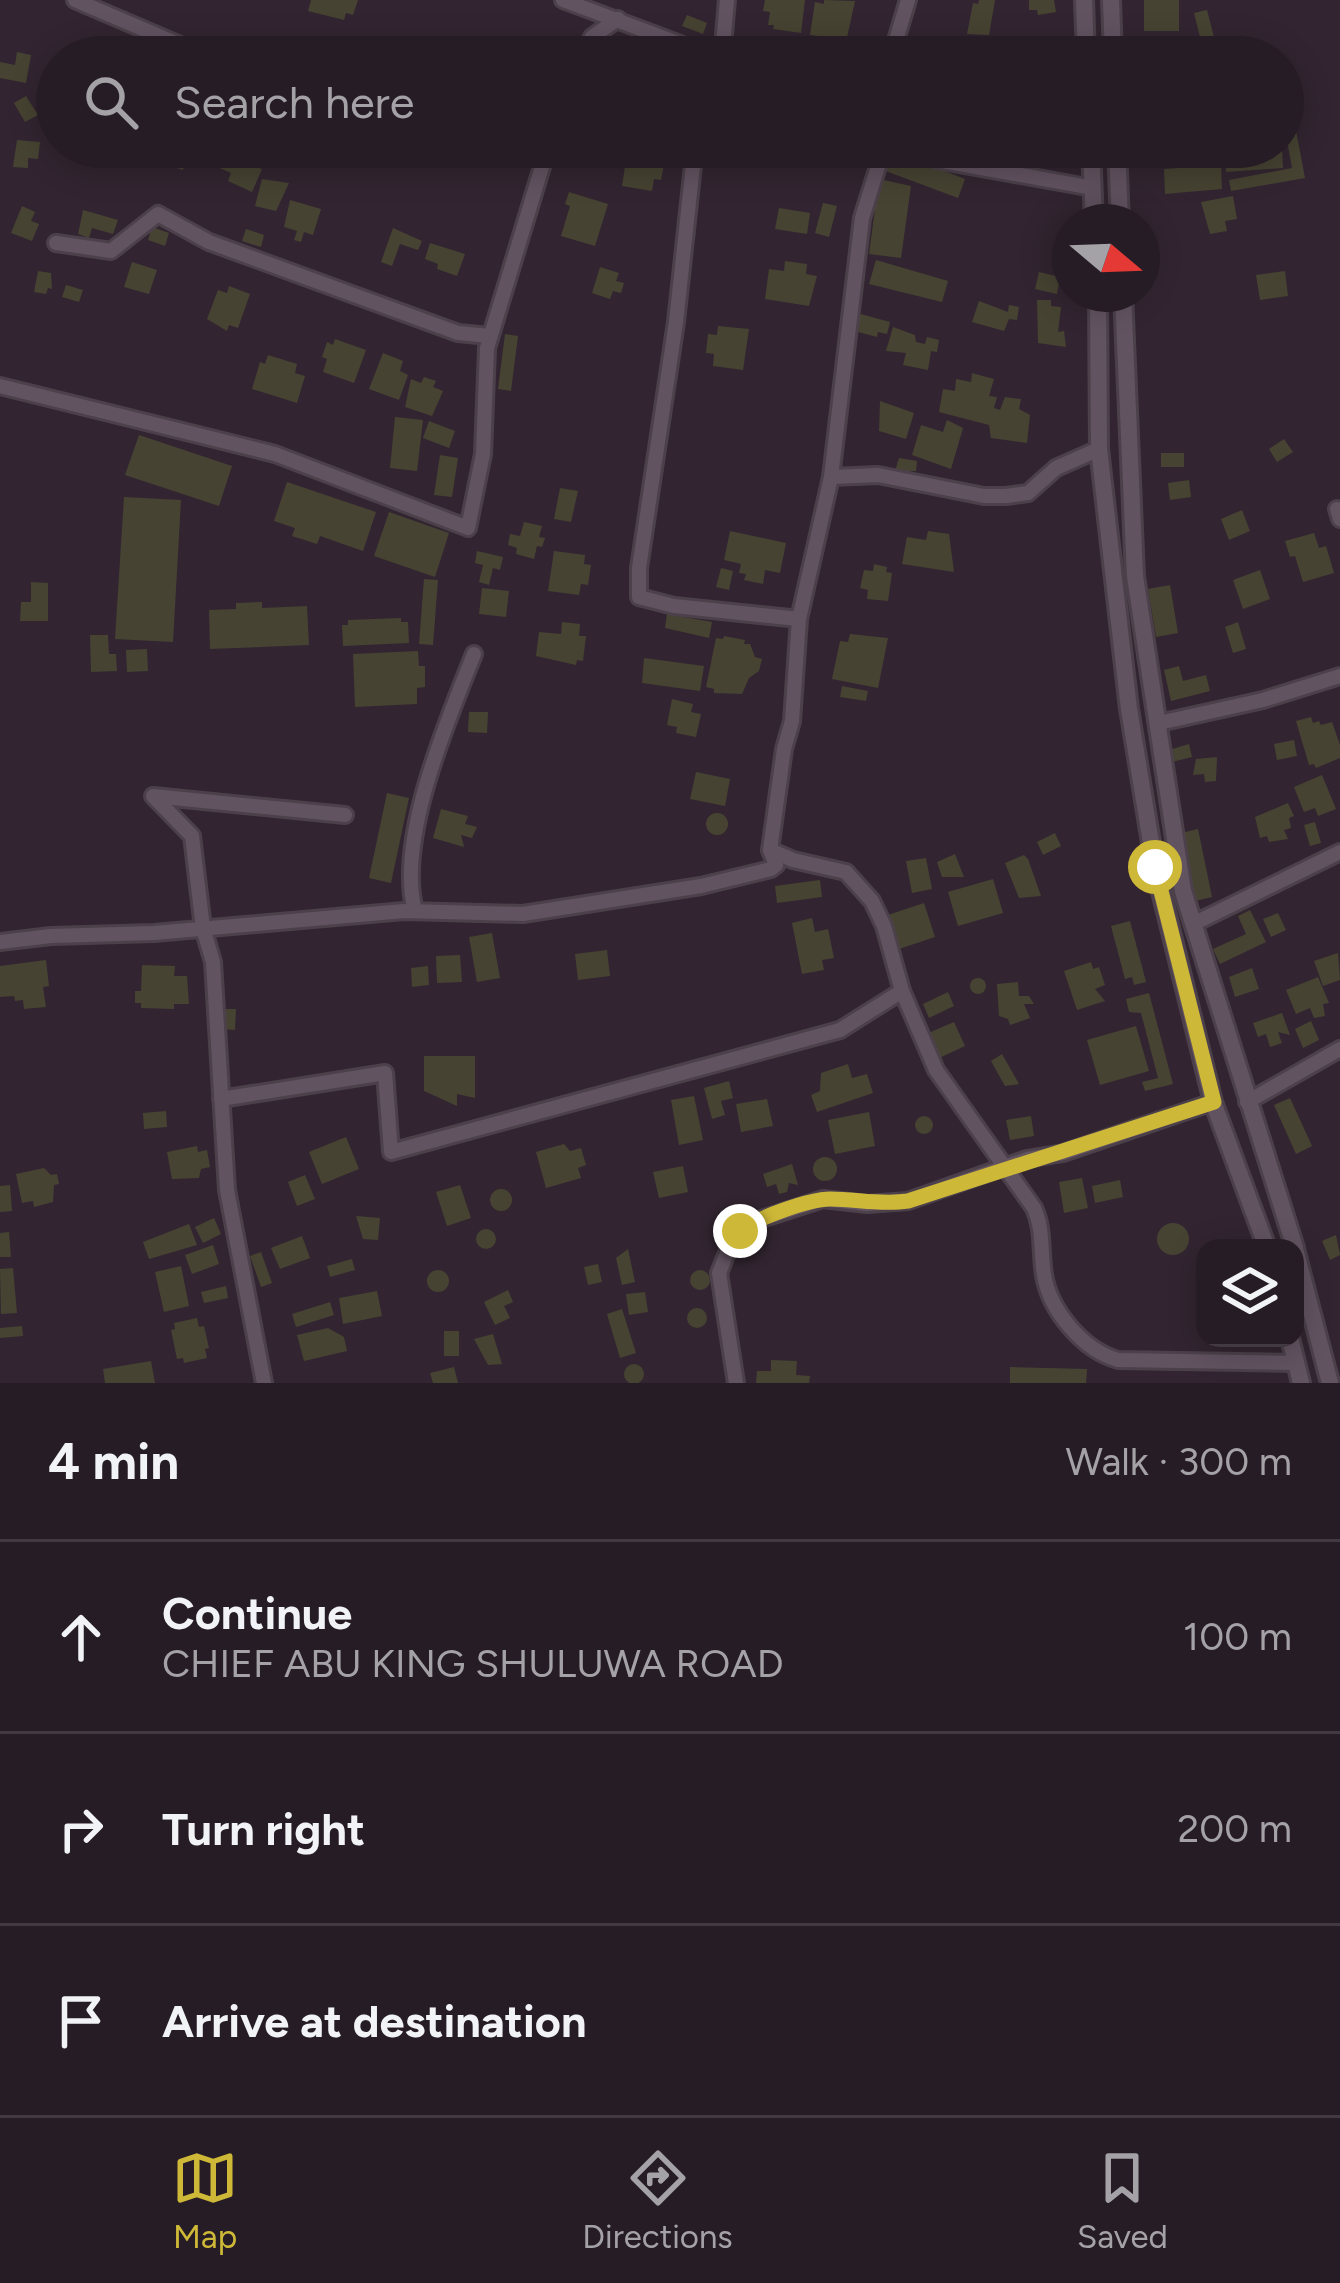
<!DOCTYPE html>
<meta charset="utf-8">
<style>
:root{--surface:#261c25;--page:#2e252d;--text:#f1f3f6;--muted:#a4a1a7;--line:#423a42;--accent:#ceb838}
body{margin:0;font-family:Figtree,sans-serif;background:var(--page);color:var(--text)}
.controls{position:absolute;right:36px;bottom:36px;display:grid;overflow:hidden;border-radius:24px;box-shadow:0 6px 30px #0003}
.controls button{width:108px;height:108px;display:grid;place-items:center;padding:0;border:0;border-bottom:3px solid var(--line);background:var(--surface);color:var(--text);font:60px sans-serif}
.compass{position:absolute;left:1052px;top:204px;width:108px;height:108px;border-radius:50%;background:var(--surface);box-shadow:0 6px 30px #0003;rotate:109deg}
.stop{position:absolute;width:36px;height:36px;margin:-27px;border:9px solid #ceb838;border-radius:50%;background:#fff}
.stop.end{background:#ceb838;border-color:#fff;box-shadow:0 3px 12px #0008}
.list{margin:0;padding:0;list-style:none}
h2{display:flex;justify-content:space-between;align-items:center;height:156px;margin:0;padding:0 48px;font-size:51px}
h2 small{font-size:39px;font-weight:400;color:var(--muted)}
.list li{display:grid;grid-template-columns:78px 1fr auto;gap:36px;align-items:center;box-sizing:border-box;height:192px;padding:0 48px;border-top:3px solid var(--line)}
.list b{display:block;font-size:45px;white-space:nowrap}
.list p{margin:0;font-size:39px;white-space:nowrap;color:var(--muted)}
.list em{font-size:39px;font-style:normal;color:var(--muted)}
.icon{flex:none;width:66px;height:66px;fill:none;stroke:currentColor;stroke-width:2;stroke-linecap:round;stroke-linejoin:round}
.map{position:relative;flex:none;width:1340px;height:1383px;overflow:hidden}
.search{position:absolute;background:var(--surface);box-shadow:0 6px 30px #0003;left:36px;right:36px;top:36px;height:132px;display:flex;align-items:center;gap:30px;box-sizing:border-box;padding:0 42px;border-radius:66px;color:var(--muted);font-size:45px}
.sheet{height:732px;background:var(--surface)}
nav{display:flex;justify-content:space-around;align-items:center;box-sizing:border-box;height:168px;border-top:3px solid var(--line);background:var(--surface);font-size:33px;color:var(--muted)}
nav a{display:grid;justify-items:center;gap:6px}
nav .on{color:var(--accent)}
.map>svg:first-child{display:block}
</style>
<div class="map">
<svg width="1340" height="1383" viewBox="0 0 1340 1383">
<rect width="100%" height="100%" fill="#322531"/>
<!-- building -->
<g fill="#464332">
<path d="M311 0H358L353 15 346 13 344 20 308 11Z"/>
<path d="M765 0H805L801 33 773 29 774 25H768L770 12 763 11Z"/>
<path d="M824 0 855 1 844 51 817 45 818 36 810 35 815 2 824 4Z"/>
<path d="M979 0H995L989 35 967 34 973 3 978 4Z"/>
<path d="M1029 0H1054L1056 12 1038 15 1037 10H1029Z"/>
<rect x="1144" y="0" width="35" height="31"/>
<path d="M1207 10 1215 41 1202 45 1194 13Z"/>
<path d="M687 15 707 23 703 34 682 26Z"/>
<path d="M114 36 129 42 123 57H106Z"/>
<path d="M756 37 797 53 796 57 756 53 751 49Z"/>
<path d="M966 38 985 42 982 57 963 55Z"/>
<path d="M17 52 31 55 26 83 0 78V62L15 65Z"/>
<path d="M46 74 57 75V97H45Z"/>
<path d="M26 96 38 115 25 122 14 103Z"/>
<path d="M1290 99 1305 178 1231 191 1229 180 1292 168 1283 118V101Z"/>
<path d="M17 140 40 142 38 159 28 158V168L13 167Z"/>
<path d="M143 147H183L180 156 187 158 183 170 140 156Z"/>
<path d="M628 147 659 151 658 158 665 159 661 180 654 179 652 191 622 186Z"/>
<path d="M1225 147H1282L1283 168 1226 172Z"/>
<path d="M891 150 965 179 958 198 883 170Z"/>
<path d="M220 155 262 169 252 192 228 181 231 173 215 166Z"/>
<path d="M1221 165 1222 189 1165 194 1164 169Z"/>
<path d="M262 179 289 183 276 211 255 206Z"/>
<path d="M879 179 911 186 901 258 869 254Z"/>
<path d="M569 192 608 204 595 246 561 236 570 206 565 204Z"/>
<path d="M1233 196 1237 219 1225 221 1227 231 1210 234 1201 202Z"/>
<path d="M290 200 321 209 313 235 304 232 301 242 294 240 297 231 284 227Z"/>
<path d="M823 203 837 206 829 237 815 233Z"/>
<path d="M22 206 35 212 31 221 39 224 32 241 11 233Z"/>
<path d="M779 208 810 213 807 234 775 229Z"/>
<path d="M83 210 118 220 113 234 92 228 89 238 78 234Z"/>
<path d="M152 227 169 233 165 246 148 240Z"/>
<path d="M393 228 422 241 418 250 400 244 392 266 381 262Z"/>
<path d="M246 229 264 235 261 247 242 241Z"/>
<path d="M430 243 465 254 457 276 437 269 438 264 425 259Z"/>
<path d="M876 260 948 281 942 302 869 284Z"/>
<path d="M785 261 807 264 806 274 817 276 809 306 765 299 769 269 784 271Z"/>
<path d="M132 262 157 270 149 294 124 287Z"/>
<path d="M600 267 619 273 616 281 624 283 621 293 613 291 610 299 592 293Z"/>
<path d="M38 271 51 273 52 289 48 288 46 294 34 292Z"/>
<path d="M1285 271 1288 296 1260 300 1256 275Z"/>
<path d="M1039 272 1060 277 1057 294 1035 289Z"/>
<path d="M66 285 83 290 79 302 62 297Z"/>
<path d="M229 286 250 294 238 328 229 325 227 331 207 319 218 290 227 293Z"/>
<path d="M1037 300H1051V306L1061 307 1058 332 1064 331 1066 347 1038 343Z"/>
<path d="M979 301 1008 312 1009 305 1019 307 1017 320 1009 319 1004 331 972 322Z"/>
<path d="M857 313 890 322 887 334 878 332 877 337 855 331Z"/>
<path d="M718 326 749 329 743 370 713 366 714 354 706 353 708 334 717 335Z"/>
<path d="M893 327 915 335 916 342 925 344 927 337 939 340 937 352 931 351 928 370 903 365 906 353 886 351Z"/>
<path d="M505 334 518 336 511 391 498 389Z"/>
<path d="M335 339 366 350 354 383 323 372 327 359 322 357 327 342 333 345Z"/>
<path d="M383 353 403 361 400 371 408 375 399 400 369 389Z"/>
<path d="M268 355 297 364 295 373 305 376 297 403 252 389 260 362 265 364Z"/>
<path d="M972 373 994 379 989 396 997 397 994 408 1000 410 1005 397 1021 399 1019 409 1030 415 1027 443 991 438 989 425 939 412 943 389 955 391 956 379 971 382Z"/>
<path d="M424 377 436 381 433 387 443 391 432 416 405 407 411 379 421 383Z"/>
<path d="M880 401 914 413 906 439 879 431Z"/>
<path d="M395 417 423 420 417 471 390 468Z"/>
<path d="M947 420 963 428 951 469 912 455 921 425 943 432Z"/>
<path d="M429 421 455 431 449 448 423 438Z"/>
<path d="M139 435 232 466 219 506 125 475Z"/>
<path d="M1284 439 1293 452 1277 462 1269 449Z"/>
<rect x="1161" y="453" width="23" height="14"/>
<path d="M440 455 458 458 452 497 434 495Z"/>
<path d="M899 458 917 461 916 471H895Z"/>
<path d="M1189 480 1191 497 1170 500 1168 483Z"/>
<path d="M287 482 376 512 363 551 320 536 317 544 292 536 295 528 274 521Z"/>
<path d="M560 488 578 491 571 522 554 519Z"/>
<path d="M124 497 181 500 173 642 115 639Z"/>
<path d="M1242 510 1250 531 1229 540 1221 519Z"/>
<path d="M389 512 449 533 435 577 374 556Z"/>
<path d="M524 522 542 526 539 537 545 538 542 547 537 546 534 559 516 554 517 548 508 545 510 534 520 536Z"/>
<path d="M730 531 786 543 780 573 765 570 763 584 744 580 746 574 739 573 741 564 724 560Z"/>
<path d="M928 531 949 534 954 572 902 564 907 537 926 540Z"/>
<path d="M1314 533 1319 548 1326 546 1334 573 1303 582 1295 556 1290 557 1285 541Z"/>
<path d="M477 551 503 557 500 570 493 568 489 585 479 582 483 565 475 563Z"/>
<path d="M554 551 585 555 584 564 591 565 588 585 581 584 579 595 548 591Z"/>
<path d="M874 564 887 567 886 572 892 573 888 601 867 599 868 590 860 588 864 570 873 571Z"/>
<path d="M721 568 733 571 729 590 716 587Z"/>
<path d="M1260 570 1270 599 1243 609 1233 580Z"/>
<path d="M424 579 438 580 433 645 419 644Z"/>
<path d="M31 582 48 583V621H20L21 602H31Z"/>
<path d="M1170 585 1178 633 1156 637 1148 589Z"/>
<path d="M482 588 509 591 506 617 479 614Z"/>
<path d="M262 602V608L307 606 309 645 210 649 209 610 236 609V603Z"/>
<path d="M667 614 712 622 709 638 665 628Z"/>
<path d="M401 618V622H408L409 643 343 646 342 625H348V620Z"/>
<path d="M562 622 580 624 579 636H586L583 661 577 660 576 665 536 656 539 632 561 634Z"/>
<path d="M1238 622 1246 649 1233 653 1225 627Z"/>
<path d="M850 634 888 638 878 688 832 679 840 641 848 642Z"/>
<path d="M90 635H108L109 654H116L117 671 91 672Z"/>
<path d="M724 636 745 640 744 644H750L755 657 762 659 759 671 749 678 742 694 714 693V689L706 687 716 638 723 639Z"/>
<path d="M147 649 148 671 127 672 126 650Z"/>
<path d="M418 651 419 666H425V687L417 688V704L355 707 353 654Z"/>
<path d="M644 658 704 666 700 691 642 683Z"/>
<path d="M1179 666 1183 681 1206 675 1210 691 1171 701 1164 670Z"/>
<path d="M842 686 868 691 866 701 840 697Z"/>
<path d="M672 699 693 704 691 712 701 714 696 737 676 733 677 727 667 725Z"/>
<path d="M469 712H488L487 733 468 732Z"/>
<path d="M1311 717 1313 723 1319 721 1321 725 1332 722 1340 745V758L1316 768 1314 764 1309 765 1296 721Z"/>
<path d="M1294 740 1297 756 1277 760 1274 744Z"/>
<path d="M1189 744 1192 757 1172 762 1169 750Z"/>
<path d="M1217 757 1216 781 1205 782 1204 774 1193 775 1196 759Z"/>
<path d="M696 772 730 779 725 806 690 799Z"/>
<path d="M1322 775 1336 809 1318 816 1315 808 1304 812 1294 787Z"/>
<path d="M387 793 409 798 391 883 369 878Z"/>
<path d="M1288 803 1294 816 1289 818 1291 828 1284 830 1288 839 1269 842 1267 836 1260 838 1255 817Z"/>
<path d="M441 809 468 816 465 824 477 827 472 838 461 835 464 847 433 838Z"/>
<circle cx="717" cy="824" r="11"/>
<path d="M1315 822 1321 843 1310 846 1304 825Z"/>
<path d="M1198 829 1212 897 1195 901 1181 833Z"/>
<path d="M1055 833 1061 846 1043 855 1037 842Z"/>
<path d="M955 854 964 877H942L937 862Z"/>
<path d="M1024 855 1028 859 1041 896 1019 898 1005 863Z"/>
<path d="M926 858 932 889 912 893 906 861Z"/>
<path d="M993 879 1003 913 958 926 948 892Z"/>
<path d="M820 880 822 897 777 903 775 886Z"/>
<path d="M924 903 935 937 899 949 888 915Z"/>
<path d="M1250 910 1266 942 1220 964 1213 949 1246 934 1238 916Z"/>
<path d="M1278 913 1286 930 1271 937 1263 919Z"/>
<path d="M812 918 815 932 828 929 834 958 822 960 824 970 802 974 792 923Z"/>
<path d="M1130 921 1146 982 1134 985 1132 977 1125 979 1111 926Z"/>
<path d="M492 933 500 978 477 982 469 937Z"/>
<path d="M607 950 610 976 578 980 575 954Z"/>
<path d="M1338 953 1340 980 1323 986 1314 961Z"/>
<path d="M460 955 462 982 437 983 436 956Z"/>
<path d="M46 960 49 986 43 987 46 1007 24 1009 23 1000 15 1001 14 996 0 997V966Z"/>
<path d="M1091 962 1093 969 1099 967 1105 985 1095 989 1105 1001 1077 1010 1064 971Z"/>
<path d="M142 965 175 966 174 976H187L189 1004H174V1009L141 1008V1003H135V991H141Z"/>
<path d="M428 966 429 985 412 987 411 968Z"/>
<path d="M1252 968 1259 989 1235 997 1229 977Z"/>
<path d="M1318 977 1329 1003 1323 1004 1325 1016 1314 1018 1310 1008 1296 1014 1286 990Z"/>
<circle cx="978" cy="986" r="8"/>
<path d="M1018 982 1019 996H1029L1034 1004H1024L1030 1018 1010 1025 1008 1019 999 1016 997 984Z"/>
<path d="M948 992 954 1006 929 1018 923 1004Z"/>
<path d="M1149 993 1173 1084 1145 1091 1142 1082 1158 1078 1141 1013 1129 1012 1126 999Z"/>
<path d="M223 1009H236L235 1030 222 1029Z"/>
<path d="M1282 1013 1290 1035 1278 1032 1282 1043 1270 1047 1266 1034 1258 1037 1253 1023Z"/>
<path d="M1311 1021 1319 1040 1303 1048 1295 1029Z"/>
<path d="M954 1022 965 1046 937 1059 926 1034Z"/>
<path d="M1136 1026 1149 1071 1100 1085 1087 1040Z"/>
<path d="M1002 1054 1019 1084 1005 1086 991 1061Z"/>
<path d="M424 1056H475V1098L457 1094V1106L424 1091Z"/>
<path d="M848 1064 852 1078 867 1074 873 1093 817 1112 811 1095 820 1091 821 1073Z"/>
<path d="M729 1081 733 1098 721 1101 725 1115 712 1119 704 1088Z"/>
<path d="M694 1096 703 1140 679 1145 671 1100Z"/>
<path d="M1290 1098 1312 1146 1296 1154 1274 1105Z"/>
<path d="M767 1099 773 1126 741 1132 736 1104Z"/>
<path d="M166 1111 167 1127 144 1129 143 1113Z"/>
<path d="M869 1112 875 1146 835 1154 828 1120Z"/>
<path d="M1031 1116 1034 1136 1010 1140 1006 1120Z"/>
<circle cx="924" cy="1125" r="9"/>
<path d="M346 1137 359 1169 322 1184 309 1152Z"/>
<path d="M564 1144 570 1151 581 1148 586 1165 578 1168 581 1178 546 1188 536 1152Z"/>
<path d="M197 1146 198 1152 207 1150 210 1167 201 1169 199 1178 172 1179 167 1152Z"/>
<circle cx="825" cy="1169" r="12"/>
<path d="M792 1164 798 1185 789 1183 787 1192 779 1194 776 1184 767 1187 763 1174Z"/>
<path d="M683 1166 688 1192 659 1198 653 1172Z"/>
<path d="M44 1168 51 1175 57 1174 59 1184 54 1185 53 1202 34 1207 33 1201 22 1203 16 1174Z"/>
<path d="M305 1175 315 1199 297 1206 288 1182Z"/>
<path d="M1082 1178 1088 1208 1064 1213 1059 1182Z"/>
<path d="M1120 1180 1123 1197 1095 1203 1092 1186Z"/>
<path d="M10 1185 12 1211 0 1212V1186Z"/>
<path d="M460 1185 471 1218 447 1226 436 1192Z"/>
<circle cx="501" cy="1200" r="11"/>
<path d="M356 1216 380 1218 378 1240 363 1239Z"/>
<path d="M214 1218 221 1234 203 1243 195 1227Z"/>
<circle cx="1173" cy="1239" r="16"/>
<path d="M189 1224 197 1245 149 1259 143 1242Z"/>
<circle cx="486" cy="1239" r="10"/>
<path d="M9 1232 11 1257H0V1233Z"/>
<path d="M1336 1235 1340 1255 1330 1260 1322 1241Z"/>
<path d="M302 1236 310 1258 280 1269 271 1248Z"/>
<path d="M213 1245 219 1264 192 1274 185 1255Z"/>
<path d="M628 1249 635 1282 622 1285 616 1258Z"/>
<path d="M261 1252 272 1283 261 1287 250 1256Z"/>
<path d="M352 1259 355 1270 330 1277 327 1266Z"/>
<path d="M598 1264 602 1282 588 1285 584 1267Z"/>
<path d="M181 1266 189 1306 164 1312 155 1272Z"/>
<path d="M13 1268 17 1313 1 1314 0 1269Z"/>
<circle cx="700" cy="1280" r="10"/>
<circle cx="438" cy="1281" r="11"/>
<path d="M226 1286 228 1298 204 1303 201 1292Z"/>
<path d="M508 1290 513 1302 504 1306 510 1318 495 1325 484 1302Z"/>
<path d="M377 1291 382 1316 343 1324 339 1298Z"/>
<path d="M645 1292 648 1312 629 1315 626 1294Z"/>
<path d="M330 1302 334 1315 296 1327 292 1314Z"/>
<circle cx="697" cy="1318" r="10"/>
<path d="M622 1309 636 1353 620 1358 607 1314Z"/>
<path d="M197 1318 199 1327 204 1326 209 1348 205 1349 207 1358 184 1363 183 1358 177 1359 171 1330 175 1329 174 1323Z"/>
<path d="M22 1326 23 1336 0 1338V1328Z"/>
<path d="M328 1328 344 1337 347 1351 304 1361 297 1335Z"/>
<rect x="444" y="1331" width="15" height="25"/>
<path d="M493 1334 502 1364 488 1365 474 1339Z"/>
<path d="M771 1360 797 1361 796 1375 810 1376 809 1383H756L757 1371H771Z"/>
<path d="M151 1361 155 1383H105L103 1369Z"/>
<circle cx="634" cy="1374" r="10"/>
<path d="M454 1367 458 1383H433L430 1373Z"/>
<path d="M1010 1367 1087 1369 1086 1383H1010Z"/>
</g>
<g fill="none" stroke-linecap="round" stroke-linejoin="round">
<!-- minor casing -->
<g stroke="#4c414b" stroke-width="20">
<g id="minor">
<path d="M75 0 208 57"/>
<path d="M563 0 715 57"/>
<path d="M582 57 592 37 618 19"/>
<path d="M722 57 727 0"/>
<path d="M891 57 908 0"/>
<path d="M695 147 676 322 639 568V597L674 606 799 619"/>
<path d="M902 147 937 160 1093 188"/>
<path d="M56 243 111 251 158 214 209 242 458 333 490 336"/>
<path d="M0 386 275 454 468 528 483 454 487 348 548 147"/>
<path d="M831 477 878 475 984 496H1006L1028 493 1056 468 1099 449"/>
<path d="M1337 509 1340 519"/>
<path d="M1159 723 1263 700 1340 676"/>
<path d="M770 850 793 860 846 872 872 901 884 926 902 991 936 1070 1034 1208C1044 1230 1040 1251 1044 1275 1050 1311 1083 1350 1118 1360L1296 1363"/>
<path d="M415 911C396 840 447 722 474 654"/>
<path d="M1193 924 1340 852"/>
<path d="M0 942 51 936 154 933 404 911 523 914 701 886 771 869 776 865 770 850 784 749 792 721 799 619 831 477 862 218 884 147"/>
<path d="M221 1099 385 1073 391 1152 840 1030 902 991"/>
<path d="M1247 1102 1340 1049"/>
<path d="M264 1383 227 1190 213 962 203 928 192 836 153 796 345 815"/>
<path d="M736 1383 719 1273 733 1238 752 1222 823 1199 867 1204 908 1201 1027 1159 1063 1153 1213 1102"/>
</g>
</g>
<!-- tertiary casing -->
<g stroke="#4c414b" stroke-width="22">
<g id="tertiary">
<path d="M1084 0 1086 57"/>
<path d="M1111 0 1113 57"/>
<path d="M1091 147 1094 222"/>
<path d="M1117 147 1120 222"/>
<path d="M1098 294 1099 449 1129 709 1155 867 1213 1102 1267 1248"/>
<path d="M1123 294 1135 576 1183 891 1295 1248"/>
<path d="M1295 1249 1330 1383"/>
<path d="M1290 1338 1301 1383"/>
</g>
</g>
<!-- minor -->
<use href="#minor" stroke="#625360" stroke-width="14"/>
<!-- tertiary -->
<use href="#tertiary" stroke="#625360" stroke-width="16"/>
</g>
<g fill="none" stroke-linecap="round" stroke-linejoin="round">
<!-- route -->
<path stroke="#ceb838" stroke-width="15" d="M740 1231C757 1218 809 1199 830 1199 857 1199 880 1205 908 1201L1214 1102 1155 867"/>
</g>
</svg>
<div class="controls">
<button><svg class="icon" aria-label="layers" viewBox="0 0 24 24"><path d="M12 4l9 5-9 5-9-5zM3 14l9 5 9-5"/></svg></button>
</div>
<svg class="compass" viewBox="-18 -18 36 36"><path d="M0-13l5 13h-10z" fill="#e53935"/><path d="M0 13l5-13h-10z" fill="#a4a1a7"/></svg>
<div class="stop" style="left:1155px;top:867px"></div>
<div class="stop end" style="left:740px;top:1231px"></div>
<div class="search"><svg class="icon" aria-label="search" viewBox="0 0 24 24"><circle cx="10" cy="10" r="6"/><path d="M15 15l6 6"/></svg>Search here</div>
</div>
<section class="sheet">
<h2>4 min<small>Walk · 300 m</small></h2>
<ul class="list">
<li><svg class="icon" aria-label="ahead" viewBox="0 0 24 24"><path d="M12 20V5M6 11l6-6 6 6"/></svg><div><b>Continue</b><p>CHIEF ABU KING SHULUWA ROAD</p></div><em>100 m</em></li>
<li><svg class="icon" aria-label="right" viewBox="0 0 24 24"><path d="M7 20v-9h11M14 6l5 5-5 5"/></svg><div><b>Turn right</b></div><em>200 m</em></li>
<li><svg class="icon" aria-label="arrive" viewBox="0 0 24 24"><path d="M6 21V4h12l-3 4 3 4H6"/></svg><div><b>Arrive at destination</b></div></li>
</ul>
</section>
<nav>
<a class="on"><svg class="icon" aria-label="map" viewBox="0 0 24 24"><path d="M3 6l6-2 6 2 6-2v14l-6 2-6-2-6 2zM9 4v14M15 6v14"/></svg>Map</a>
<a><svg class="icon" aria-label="directions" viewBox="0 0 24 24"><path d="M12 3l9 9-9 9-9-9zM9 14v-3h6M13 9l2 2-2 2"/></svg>Directions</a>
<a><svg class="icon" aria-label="saved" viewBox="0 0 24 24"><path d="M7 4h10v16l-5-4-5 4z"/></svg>Saved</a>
</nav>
